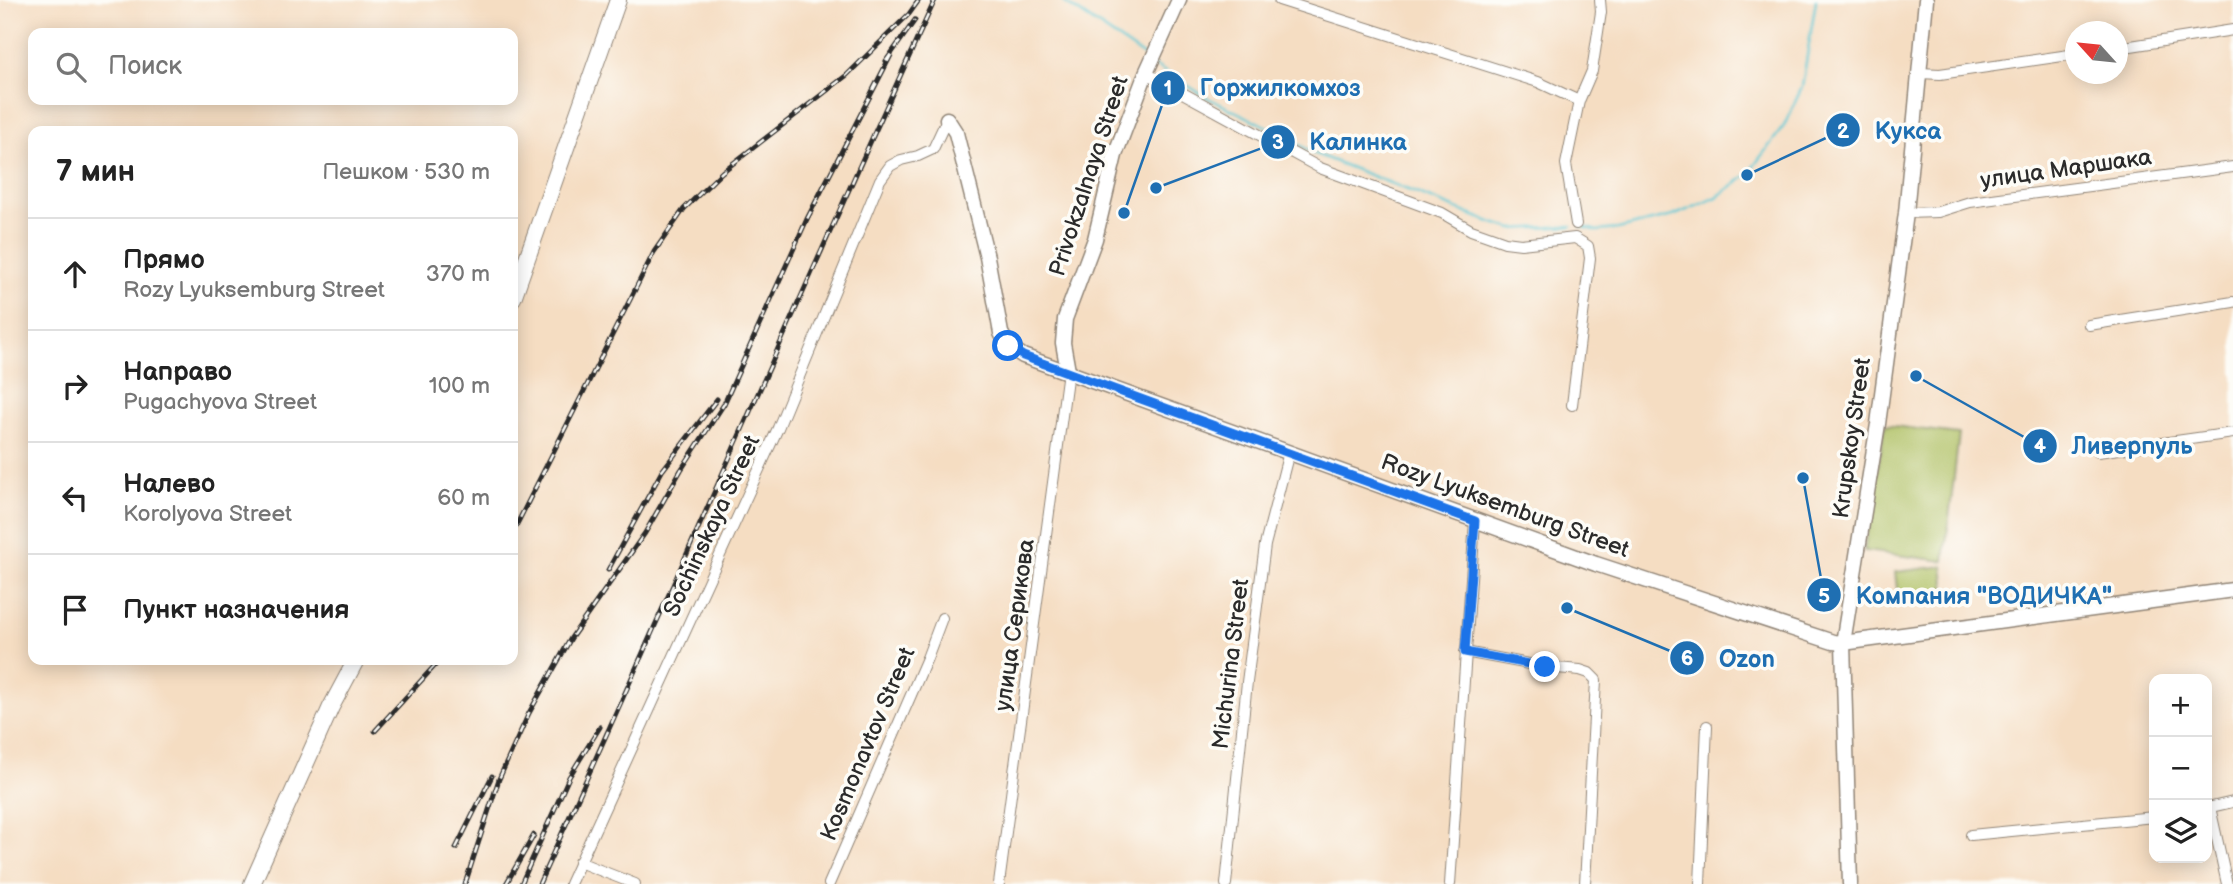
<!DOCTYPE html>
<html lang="ru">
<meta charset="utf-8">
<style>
:root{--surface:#fff;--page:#f2f2f2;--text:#222;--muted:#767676;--line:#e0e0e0}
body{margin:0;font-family:"Balsamiq Sans",sans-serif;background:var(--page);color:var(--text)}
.controls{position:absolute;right:21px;bottom:21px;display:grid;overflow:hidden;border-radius:14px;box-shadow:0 4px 18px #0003}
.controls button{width:63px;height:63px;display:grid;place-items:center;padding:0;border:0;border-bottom:2px solid var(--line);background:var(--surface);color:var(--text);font:35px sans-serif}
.compass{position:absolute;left:2065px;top:21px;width:63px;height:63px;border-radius:50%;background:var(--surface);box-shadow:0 4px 18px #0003;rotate:297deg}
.stop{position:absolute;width:21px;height:21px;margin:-16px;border:5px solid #1a73e8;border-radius:50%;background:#fff}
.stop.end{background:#1a73e8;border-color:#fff;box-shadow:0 2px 7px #0008}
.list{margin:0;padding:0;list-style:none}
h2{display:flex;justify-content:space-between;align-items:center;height:91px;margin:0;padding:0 28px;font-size:30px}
h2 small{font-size:23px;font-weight:400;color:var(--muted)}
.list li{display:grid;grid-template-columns:46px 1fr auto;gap:21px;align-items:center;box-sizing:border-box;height:112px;padding:0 28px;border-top:2px solid var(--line)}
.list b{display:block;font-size:26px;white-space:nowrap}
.list p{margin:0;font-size:23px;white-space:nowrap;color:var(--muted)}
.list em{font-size:23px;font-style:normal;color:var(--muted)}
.icon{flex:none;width:38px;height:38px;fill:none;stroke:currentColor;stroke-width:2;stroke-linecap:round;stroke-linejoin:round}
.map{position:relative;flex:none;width:2233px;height:884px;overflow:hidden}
.search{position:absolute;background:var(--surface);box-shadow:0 4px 18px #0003;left:28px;top:28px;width:490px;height:77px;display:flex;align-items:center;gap:18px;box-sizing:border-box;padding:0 24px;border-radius:14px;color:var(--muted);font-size:26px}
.panel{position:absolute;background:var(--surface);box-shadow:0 4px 18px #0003;left:28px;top:126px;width:490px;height:539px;border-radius:14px}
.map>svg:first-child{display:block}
</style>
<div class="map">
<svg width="2233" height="884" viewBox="0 0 2233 884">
<rect width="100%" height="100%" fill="#fdfcf7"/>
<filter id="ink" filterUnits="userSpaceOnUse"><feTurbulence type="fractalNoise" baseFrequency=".0143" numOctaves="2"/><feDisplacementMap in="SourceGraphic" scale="14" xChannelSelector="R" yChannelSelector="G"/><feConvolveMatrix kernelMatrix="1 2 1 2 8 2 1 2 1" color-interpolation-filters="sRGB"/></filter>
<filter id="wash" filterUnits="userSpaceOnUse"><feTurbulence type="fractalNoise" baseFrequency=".00686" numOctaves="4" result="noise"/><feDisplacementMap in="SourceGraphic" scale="28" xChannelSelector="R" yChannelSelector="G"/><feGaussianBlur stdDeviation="1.57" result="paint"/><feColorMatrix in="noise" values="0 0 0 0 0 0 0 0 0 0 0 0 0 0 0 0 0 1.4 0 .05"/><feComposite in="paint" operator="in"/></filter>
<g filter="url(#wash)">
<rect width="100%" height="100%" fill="#f5ddc2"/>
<!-- green -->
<g fill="#aebf62" stroke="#6c7546" stroke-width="2">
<path d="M1885 425 1959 434 1944 561 1864 551Z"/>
<path d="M1943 566 1946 591 1898 597 1895 572Z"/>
</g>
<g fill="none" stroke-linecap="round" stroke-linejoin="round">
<!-- stream -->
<g stroke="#57c4d0" stroke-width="2.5">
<path d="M1061 0 1147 58"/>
<path d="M1154 65 1208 98 1280 133 1313 153 1490 222 1513 229 1572 226"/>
<path d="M1581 226 1597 231 1618 229 1673 216 1717 197 1747 175 1784 126 1802 87 1816 0"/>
</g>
</g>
</g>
<g filter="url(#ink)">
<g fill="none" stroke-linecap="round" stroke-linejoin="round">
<!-- street casing -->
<g stroke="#908476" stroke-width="12">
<g id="street">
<path d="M1279 0 1538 82 1579 101"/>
<path d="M2118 48 2233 30"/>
<path d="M1146 73 1320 168 1442 213 1471 230 1505 242 1521 244 1575 238 1588 246 1590 258 1572 405"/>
<path d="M1920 73 1940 74 2076 54"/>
<path d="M1906 213 1938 212 1970 202 2233 167"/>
<path d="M1576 224 1566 164 1579 101 1592 71 1601 12 1600 0"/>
<path d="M2089 325 2233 302"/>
<path d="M2098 452 2233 433"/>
<path d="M1465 652 1545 667 1580 670 1589 673 1596 680 1585 884"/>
<path d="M2210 807 2227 884"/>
<path d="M2207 808 2233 802"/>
<path d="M1971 835 2154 817"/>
<path d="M579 862 635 884"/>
<path d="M570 884 778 428 880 180 890 166 901 160 918 156 933 149 947 119"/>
<path d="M829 884 927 658 942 618"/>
<path d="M999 884 1068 371"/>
<path d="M1226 884 1247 682 1265 545 1289 452"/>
<path d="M1450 884 1475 521"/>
<path d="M1700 884 1707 726"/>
</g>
</g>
<!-- secondary casing -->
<g stroke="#908476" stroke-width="17">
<g id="secondary">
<path d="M947 119 956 133 987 257 1001 333 1008 346 1023 356 1596 564 1833 642 1843 643 2233 590"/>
<path d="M1068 371 1063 343 1065 319 1095 239 1115 155 1146 73 1179 0"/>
<path d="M1850 884 1843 643 1878 424 1906 213 1926 0"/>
</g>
</g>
<!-- primary casing -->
<g stroke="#908476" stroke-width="18">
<g id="primary">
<path d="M513 298 618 0"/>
<path d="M252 884 331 707 356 660"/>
</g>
</g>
<!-- street -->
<use href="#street" stroke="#fff" stroke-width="10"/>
<!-- secondary -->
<use href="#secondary" stroke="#fff" stroke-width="14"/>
<!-- primary -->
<use href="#primary" stroke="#fff" stroke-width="16"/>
<!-- rail casing -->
<g stroke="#2b2b2b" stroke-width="5">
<g id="rail">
<path d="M886 61 915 20"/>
<path d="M513 532 654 252 684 209 722 172 847 75 909 14 919 0"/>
<path d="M608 570 662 471 717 399"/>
<path d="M375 731 440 660"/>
<path d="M456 848 492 776"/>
<path d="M465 884 499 779 529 713 571 638 645 533 681 470 724 404 807 219 891 55"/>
<path d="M506 884 534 835"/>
<path d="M521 884 569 777 600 727"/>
<path d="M539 884C673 590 800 293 935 0"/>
</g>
</g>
<!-- rail -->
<use href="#rail" stroke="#fdfcf7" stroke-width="2.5" stroke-dasharray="8" stroke-linecap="butt"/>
</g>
</g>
<g fill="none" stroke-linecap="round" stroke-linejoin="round" filter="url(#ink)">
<!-- route -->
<path stroke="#1a73e8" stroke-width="9" d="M1008 346 1023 356 1475 521 1465 652 1545 667"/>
</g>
<g text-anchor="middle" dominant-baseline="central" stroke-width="7" stroke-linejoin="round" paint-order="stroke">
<!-- street labels -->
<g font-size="23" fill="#2b2b2b" stroke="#fdfcf7">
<text transform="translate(2066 169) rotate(-8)">улица Маршака</text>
<text transform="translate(1089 176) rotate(-72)">Privokzalnaya Street</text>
<text transform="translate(1852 438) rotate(-82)">Krupskoy Street</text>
<text transform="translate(1505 506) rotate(20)">Rozy Lyuksemburg Street</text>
<text transform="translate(712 526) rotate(-65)">Sochinskaya Street</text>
<text transform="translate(1015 625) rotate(-82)">улица Серикова</text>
<text transform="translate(1231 664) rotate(-83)">Michurina Street</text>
<text transform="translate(868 744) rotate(-67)">Kosmonavtov Street</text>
</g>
</g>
<!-- callouts -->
<path fill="none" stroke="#1f6fb2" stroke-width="2.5" d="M1124 213L1168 88M1747 175L1843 130M1156 188L1278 142M1916 376L2040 446M1803 478L1824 595M1567 608L1687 658"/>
<g fill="#1f6fb2" stroke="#fdfcf7" stroke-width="2.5">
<circle cx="1124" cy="213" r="7"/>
<circle cx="1747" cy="175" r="7"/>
<circle cx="1156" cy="188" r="7"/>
<circle cx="1916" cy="376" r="7"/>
<circle cx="1803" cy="478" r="7"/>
<circle cx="1567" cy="608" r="7"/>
<circle cx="1168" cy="88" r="18"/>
<circle cx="1843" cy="130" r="18"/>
<circle cx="1278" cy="142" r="18"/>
<circle cx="2040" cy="446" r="18"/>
<circle cx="1824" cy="595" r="18"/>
<circle cx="1687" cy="658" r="18"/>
</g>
<g font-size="21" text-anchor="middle" font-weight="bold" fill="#fff">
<text x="1168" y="95">1</text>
<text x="1843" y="138">2</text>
<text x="1278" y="149">3</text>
<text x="2040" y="453">4</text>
<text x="1824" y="603">5</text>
<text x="1687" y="665">6</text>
</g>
<g font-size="24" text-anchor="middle" font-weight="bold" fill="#1f6fb2" stroke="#fdfcf7" stroke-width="7" stroke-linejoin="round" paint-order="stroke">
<text x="1280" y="96">Горжилкомхоз</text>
<text x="1908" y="139">Кукса</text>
<text x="1358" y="150">Калинка</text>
<text x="2132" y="454">Ливерпуль</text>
<text x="1984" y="604">Компания "ВОДИЧКА"</text>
<text x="1747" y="667">Ozon</text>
</g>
</svg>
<div class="controls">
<button>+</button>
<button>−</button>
<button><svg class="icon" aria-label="layers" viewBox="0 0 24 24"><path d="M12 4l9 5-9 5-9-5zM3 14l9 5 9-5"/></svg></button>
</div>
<svg class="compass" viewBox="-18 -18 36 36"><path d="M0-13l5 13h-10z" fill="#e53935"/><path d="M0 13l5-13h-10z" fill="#767676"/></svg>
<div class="stop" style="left:1008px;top:346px"></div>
<div class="stop end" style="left:1545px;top:667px"></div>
<div class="search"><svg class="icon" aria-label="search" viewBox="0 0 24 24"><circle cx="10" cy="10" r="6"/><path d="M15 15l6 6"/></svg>Поиск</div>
<section class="panel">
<h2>7 мин<small>Пешком · 530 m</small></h2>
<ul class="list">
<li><svg class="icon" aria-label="ahead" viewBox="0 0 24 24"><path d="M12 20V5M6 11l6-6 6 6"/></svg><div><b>Прямо</b><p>Rozy Lyuksemburg Street</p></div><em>370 m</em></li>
<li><svg class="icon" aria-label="right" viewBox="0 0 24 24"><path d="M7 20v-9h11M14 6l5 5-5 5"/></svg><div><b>Направо</b><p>Pugachyova Street</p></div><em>100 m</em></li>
<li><svg class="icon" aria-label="left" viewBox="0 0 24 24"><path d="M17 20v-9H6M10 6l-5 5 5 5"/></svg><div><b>Налево</b><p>Korolyova Street</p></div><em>60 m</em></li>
<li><svg class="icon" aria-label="arrive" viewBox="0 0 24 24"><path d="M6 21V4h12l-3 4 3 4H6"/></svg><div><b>Пункт назначения</b></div></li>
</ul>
</section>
</div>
